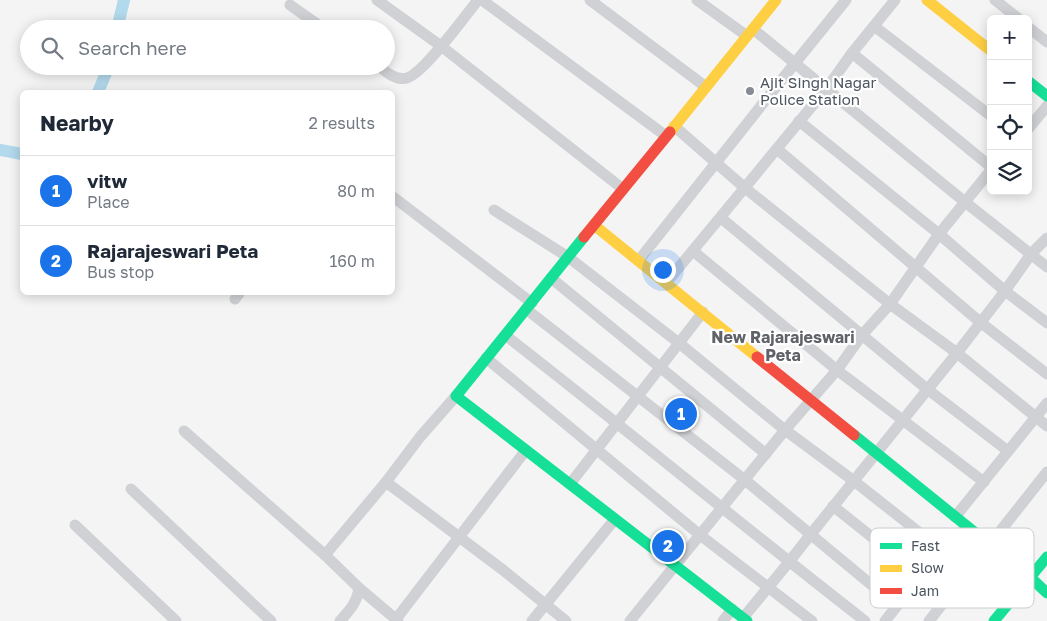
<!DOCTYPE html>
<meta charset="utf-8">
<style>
:root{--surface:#fff;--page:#f6f6f7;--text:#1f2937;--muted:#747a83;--line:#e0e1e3;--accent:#1a73e8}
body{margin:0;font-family:"Golos Text",sans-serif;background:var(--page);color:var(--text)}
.controls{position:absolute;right:15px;top:15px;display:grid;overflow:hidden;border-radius:8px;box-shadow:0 2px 12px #0003}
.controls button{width:45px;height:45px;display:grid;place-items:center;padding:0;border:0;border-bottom:1px solid var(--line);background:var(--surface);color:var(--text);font:25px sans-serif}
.you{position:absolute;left:662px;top:269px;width:18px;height:18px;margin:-12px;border:4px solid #fff;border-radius:50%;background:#1a73e8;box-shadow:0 0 0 8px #1a73e833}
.badge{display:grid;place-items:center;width:32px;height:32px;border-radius:50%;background:var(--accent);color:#fff;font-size:16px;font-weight:700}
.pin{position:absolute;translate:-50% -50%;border:2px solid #fff;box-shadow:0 1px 5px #0006}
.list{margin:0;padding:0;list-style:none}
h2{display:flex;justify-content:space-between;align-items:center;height:65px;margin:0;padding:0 20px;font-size:21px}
h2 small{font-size:16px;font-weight:400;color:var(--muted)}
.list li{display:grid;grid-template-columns:32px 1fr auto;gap:15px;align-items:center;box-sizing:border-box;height:70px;padding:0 20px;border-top:1px solid var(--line)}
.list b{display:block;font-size:19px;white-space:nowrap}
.list p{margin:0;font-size:16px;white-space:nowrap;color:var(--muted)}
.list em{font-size:16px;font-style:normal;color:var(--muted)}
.icon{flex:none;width:28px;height:28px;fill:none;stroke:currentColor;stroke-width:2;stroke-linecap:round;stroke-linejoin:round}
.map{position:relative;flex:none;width:1047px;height:621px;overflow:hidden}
.search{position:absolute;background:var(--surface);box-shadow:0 2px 12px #0003;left:20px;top:20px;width:375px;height:55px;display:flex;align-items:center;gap:12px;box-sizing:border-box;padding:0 18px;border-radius:28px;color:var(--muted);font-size:19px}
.panel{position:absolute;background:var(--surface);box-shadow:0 2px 12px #0003;left:20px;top:90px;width:375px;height:205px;border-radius:8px}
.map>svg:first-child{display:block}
</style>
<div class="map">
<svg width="1047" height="621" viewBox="0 0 1047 621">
<rect width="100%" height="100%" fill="#f4f4f4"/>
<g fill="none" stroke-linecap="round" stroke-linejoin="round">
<!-- canal -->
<g stroke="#b2d9ec" stroke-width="12">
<path d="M117 29 124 0"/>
<path d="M98 92 109 66"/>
<path d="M0 150 22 154"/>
</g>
<!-- street -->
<g stroke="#cfd1d4" stroke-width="11">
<path d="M377 0 441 46 623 189"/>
<path d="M482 0 666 136"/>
<path d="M590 0 706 87"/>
<path d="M697 0 747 36"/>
<path d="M995 0 1019 19"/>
<path d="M290 5 324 29"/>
<path d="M874 26 991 116"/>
<path d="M1028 27 1047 42"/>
<path d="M753 29 965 202 1047 267"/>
<path d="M852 53 991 167"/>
<path d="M379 66C386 72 396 81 407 78 424 73 465 16 478 0"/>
<path d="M799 121 939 234 1005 291 1047 323"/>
<path d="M674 126 745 188 890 304 957 353 1047 426"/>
<path d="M1028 129 1047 106"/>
<path d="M777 149 980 322 1047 374"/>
<path d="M392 196 532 303"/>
<path d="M494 210 568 257 679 343 785 430 854 481 944 552"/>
<path d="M721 218 927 389 1008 451"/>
<path d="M693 251 837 370 984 482"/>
<path d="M639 260 795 63 846 0"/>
<path d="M551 278 766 454"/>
<path d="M666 283 827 88 852 53 895 0"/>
<path d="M235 299 240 292"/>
<path d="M526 309 745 480 897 606 967 526"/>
<path d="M505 335C626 429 744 527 865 621"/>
<path d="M486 358 700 535 812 621"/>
<path d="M184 431 325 555 359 588 398 621"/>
<path d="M386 482 503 570 566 621"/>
<path d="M570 484 703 312"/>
<path d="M131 489 271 621"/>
<path d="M833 506 922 577"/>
<path d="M955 517 1047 403"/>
<path d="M75 525 176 621"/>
<path d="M325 555 386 482 420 437 456 396"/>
<path d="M743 618 789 562 811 534 957 353 1005 291 1031 254 1047 238"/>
<path d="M396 619 526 450"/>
<path d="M340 621C349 611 357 603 359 588"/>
<path d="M532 621 615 519"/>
<path d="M630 621 785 430 837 370 862 335 890 304 939 234 991 170"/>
<path d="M723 621 732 609"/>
<path d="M885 621 897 606"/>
<path d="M929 621 1047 472"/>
</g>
<!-- fast -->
<g stroke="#16e098" stroke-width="11">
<path d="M1028 81 1047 96"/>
<path d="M584 237 456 396 747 621"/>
<path d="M854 435 1030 577 1047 593"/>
<path d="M994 621 1047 557"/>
</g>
<!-- slow -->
<g stroke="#ffcf43" stroke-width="11">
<path d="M927 0 991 51"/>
<path d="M670 132 776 0"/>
<path d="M594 225 757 357"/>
</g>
<!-- jam -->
<g stroke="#f24e42" stroke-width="11">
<path d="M584 237 670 132"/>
<path d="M757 357 854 435"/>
</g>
</g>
<!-- markers -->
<circle fill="#868c93" stroke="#fff" stroke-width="2" cx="750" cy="91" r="5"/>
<g text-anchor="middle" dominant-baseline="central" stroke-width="4.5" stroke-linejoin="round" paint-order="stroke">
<!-- poi labels -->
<g font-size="15" fill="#4b545f" stroke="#fff" text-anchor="start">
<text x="760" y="82">Ajit Singh Nagar<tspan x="760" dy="17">Police Station</tspan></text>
</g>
<!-- neighbourhood labels -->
<g font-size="16" font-weight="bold" fill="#5f6267" stroke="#fff">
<text x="783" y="337">New Rajarajeswari<tspan x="783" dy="18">Peta</tspan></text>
</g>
</g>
<!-- legend -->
<rect x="870" y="528" width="164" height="80" rx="8" fill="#fff" stroke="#c9cccf" stroke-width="1"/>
<rect x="880" y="543" width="22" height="6" fill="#16e098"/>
<rect x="880" y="565" width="22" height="7" fill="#ffcf43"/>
<rect x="880" y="588" width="22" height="6" fill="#f24e42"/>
<g font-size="14" fill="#4b545f">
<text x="911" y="551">Fast</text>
<text x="911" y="573">Slow</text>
<text x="911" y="596">Jam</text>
</g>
</svg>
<div class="controls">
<button>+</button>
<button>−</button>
<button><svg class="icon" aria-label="locate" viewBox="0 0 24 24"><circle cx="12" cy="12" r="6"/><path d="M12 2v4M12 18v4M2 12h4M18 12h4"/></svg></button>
<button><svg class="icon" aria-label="layers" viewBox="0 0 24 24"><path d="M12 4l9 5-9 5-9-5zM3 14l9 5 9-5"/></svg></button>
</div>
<div class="you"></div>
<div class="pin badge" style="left:681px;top:414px">1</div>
<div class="pin badge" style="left:668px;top:546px">2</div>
<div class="search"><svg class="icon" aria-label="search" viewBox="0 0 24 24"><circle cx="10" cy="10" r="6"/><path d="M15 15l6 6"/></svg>Search here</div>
<section class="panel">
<h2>Nearby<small>2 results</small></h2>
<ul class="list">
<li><span class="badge">1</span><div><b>vitw</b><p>Place</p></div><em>80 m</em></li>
<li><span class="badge">2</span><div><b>Rajarajeswari Peta</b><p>Bus stop</p></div><em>160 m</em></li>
</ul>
</section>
</div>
